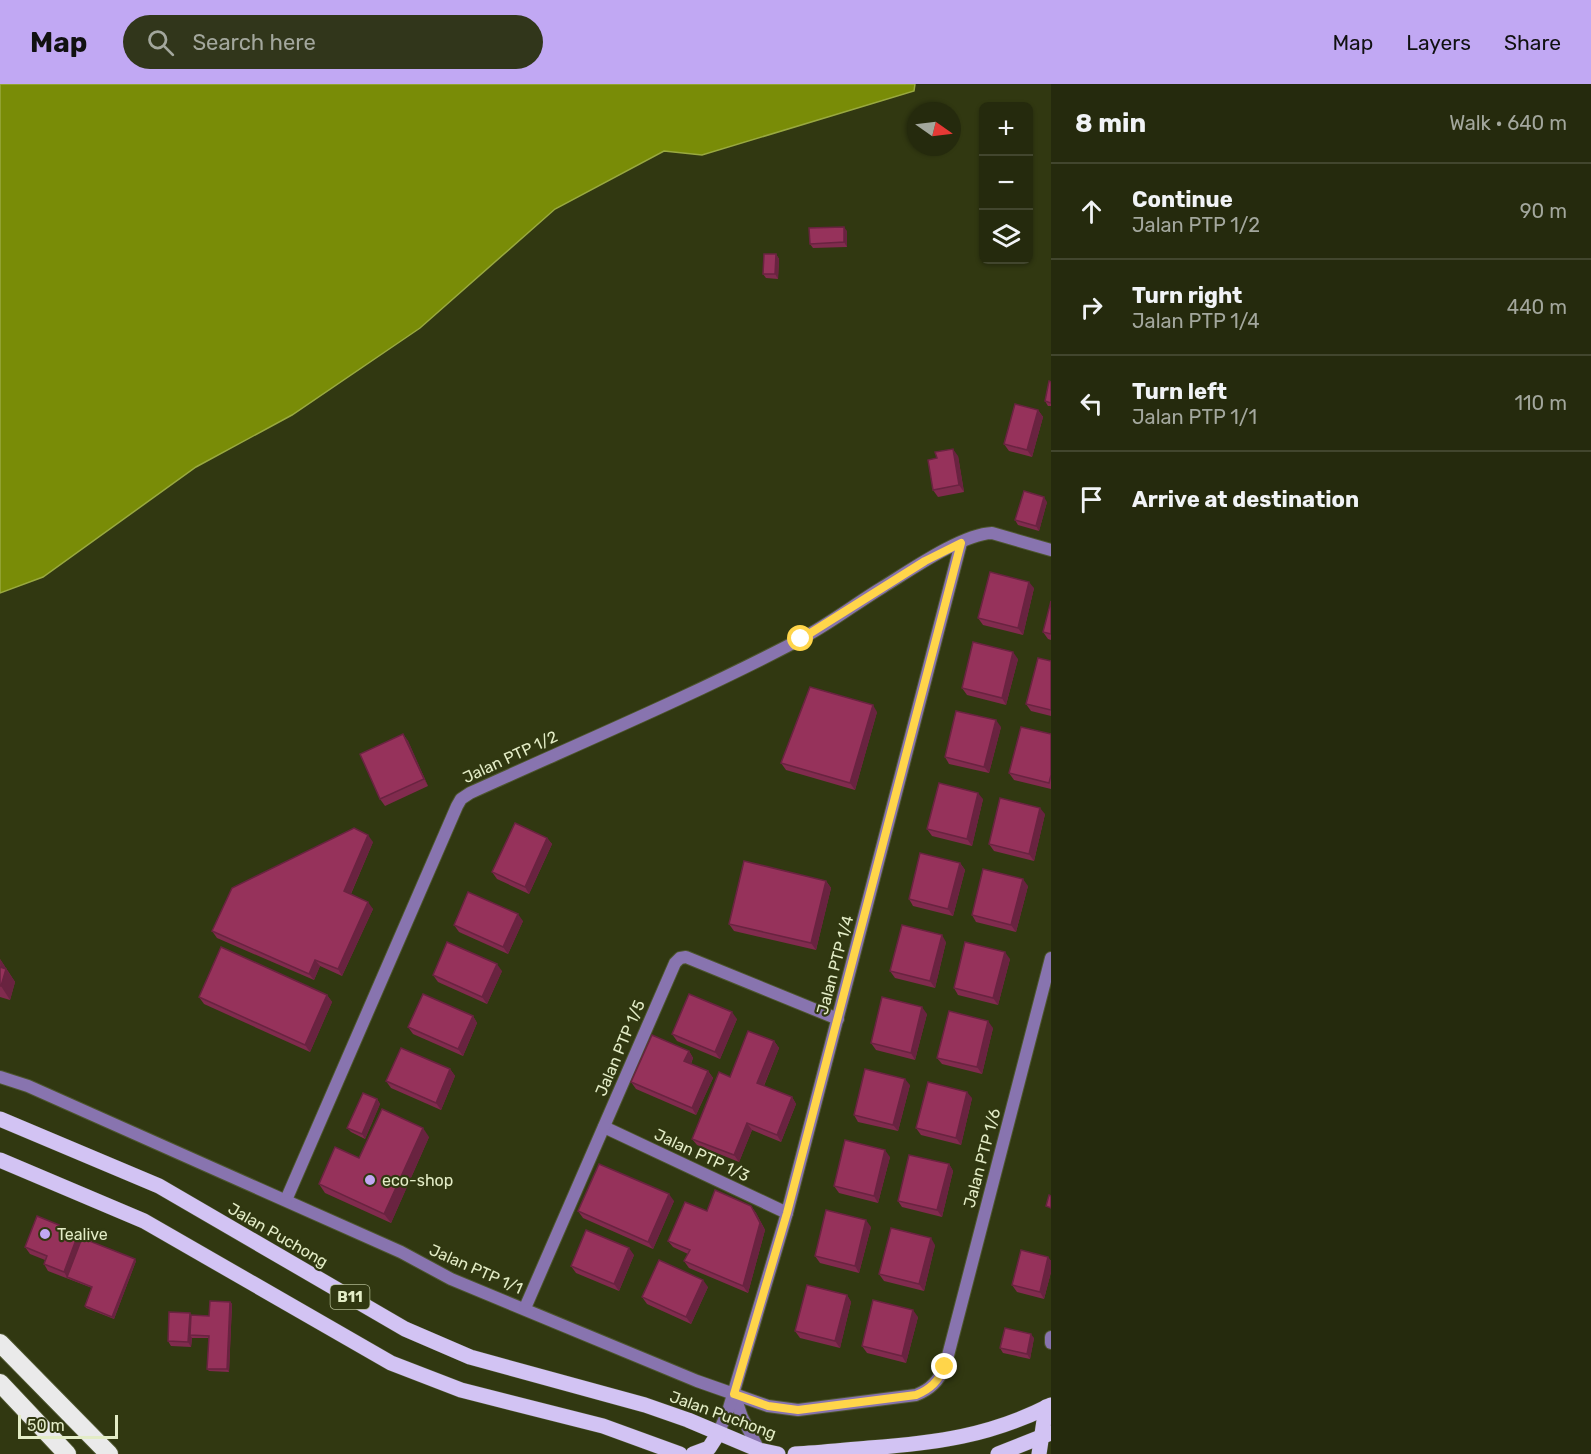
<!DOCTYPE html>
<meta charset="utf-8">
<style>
:root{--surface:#252a0d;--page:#31361b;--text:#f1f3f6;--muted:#a3a79d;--line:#42462e;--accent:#c1a8f3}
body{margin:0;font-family:Rubik,sans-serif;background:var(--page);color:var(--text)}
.controls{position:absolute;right:18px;top:18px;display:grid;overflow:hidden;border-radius:9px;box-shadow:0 2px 4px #0004}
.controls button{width:54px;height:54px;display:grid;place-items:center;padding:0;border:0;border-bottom:2px solid var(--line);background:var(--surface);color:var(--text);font:30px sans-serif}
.compass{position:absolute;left:907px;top:18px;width:54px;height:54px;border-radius:50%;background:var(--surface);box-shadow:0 2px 4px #0004;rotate:104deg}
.scale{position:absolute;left:18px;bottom:15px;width:100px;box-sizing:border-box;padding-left:6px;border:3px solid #e3ecc6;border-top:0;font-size:16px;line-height:21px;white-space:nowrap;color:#e3ecc6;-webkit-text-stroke:4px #313811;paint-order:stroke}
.stop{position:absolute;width:18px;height:18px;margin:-14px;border:4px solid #ffd54a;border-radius:50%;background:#fff}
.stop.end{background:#ffd54a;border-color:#fff;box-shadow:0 2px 6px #0008}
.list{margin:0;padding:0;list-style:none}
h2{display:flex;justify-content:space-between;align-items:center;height:78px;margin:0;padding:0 24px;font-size:26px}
h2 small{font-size:20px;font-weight:400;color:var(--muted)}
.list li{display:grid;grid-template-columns:39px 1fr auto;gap:18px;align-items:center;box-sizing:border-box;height:96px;padding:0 24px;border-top:2px solid var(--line)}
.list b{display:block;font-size:22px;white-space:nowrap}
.list p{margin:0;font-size:20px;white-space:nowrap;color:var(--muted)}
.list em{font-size:20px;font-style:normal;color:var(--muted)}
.icon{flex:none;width:33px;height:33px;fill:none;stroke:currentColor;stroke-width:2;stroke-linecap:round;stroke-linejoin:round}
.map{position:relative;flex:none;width:1051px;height:1370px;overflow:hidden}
header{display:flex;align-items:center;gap:36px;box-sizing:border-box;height:84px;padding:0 30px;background:var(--accent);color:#111}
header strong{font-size:28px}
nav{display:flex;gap:33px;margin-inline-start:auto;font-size:21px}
.search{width:420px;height:54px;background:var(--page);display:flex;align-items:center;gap:15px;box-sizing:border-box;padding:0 21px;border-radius:33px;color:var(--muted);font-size:22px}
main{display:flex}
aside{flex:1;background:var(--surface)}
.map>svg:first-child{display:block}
</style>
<header>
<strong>Map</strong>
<div class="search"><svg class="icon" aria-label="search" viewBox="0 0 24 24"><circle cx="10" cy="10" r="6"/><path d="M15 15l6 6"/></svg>Search here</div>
<nav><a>Map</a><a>Layers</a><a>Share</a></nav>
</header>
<main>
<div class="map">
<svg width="1051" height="1370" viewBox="0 0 1051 1370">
<rect width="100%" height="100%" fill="#313811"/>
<!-- water -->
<path fill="#798c07" stroke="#99a940" stroke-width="1.5" d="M0 0H915L914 7 702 71 664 67 555 125 420 244 292 331 196 383 43 493 0 509Z"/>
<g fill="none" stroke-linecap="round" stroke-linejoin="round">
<!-- street casing -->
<g stroke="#4d552e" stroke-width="14">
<g id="street">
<path d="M0 993 28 1002 401 1168 451 1195 697 1297 734 1310 768 1322 798 1326 916 1311C931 1305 938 1297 945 1283L1051 874"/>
<path d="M604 1043 787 1129"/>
<path d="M286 1116 457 722 461 715 470 709C580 659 692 612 799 556 828 541 855 520 883 503 909 487 962 450 992 449L1051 466"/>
<path d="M525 1224 675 879 680 874 686 873 838 935"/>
<path d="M1051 1253V1259"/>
<path d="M734 1310 742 1333 759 1366"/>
<path d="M718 1350 729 1324 787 1129 961 459"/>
</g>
</g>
<!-- primary casing -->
<g stroke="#4d552e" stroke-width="16">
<g id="primary">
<path d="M0 1035 159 1102 405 1245 470 1273 645 1321 688 1336 759 1366 778 1370"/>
<path d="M0 1076 144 1137 391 1279 461 1306 603 1342 680 1370"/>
<path d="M693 1370 709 1364 718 1350"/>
<path d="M795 1370C820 1369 844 1366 869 1364 936 1359 990 1352 1051 1321"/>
<path d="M998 1370 1051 1349"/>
<path d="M1039 1370 1046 1323"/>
</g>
</g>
<!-- highway casing -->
<g stroke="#4d552e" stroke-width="20">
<g id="highway">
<path d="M0 1259 109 1370"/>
<path d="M0 1299 67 1370"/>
</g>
</g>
<!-- street -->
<use href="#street" stroke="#8874af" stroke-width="12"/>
<!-- primary -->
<use href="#primary" stroke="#d2c3f3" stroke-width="15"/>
<!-- highway -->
<use href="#highway" stroke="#eaeaea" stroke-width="18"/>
</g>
<!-- wall -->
<g fill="#812b4e">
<path d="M847 147V163L813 164 810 160Z"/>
<path d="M776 170 779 175 778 195 766 194 763 190Z"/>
<path d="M1051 298V322H1048L1045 317Z"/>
<path d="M1038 326 1043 333 1032 373 1009 367 1004 360Z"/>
<path d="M958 372 964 408 938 413 933 406 937 374Z"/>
<path d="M1047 418 1039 447 1018 441 1015 436Z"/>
<path d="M1034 504 1023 551 983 541 978 534Z"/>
<path d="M1051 517V556L1048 555 1043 548Z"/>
<path d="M1018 575 1006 621 967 611 962 604Z"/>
<path d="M1051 577V632L1031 627 1026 620Z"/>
<path d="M877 628 855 706 786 686 781 679Z"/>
<path d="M1001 643 989 689 949 680 945 673Z"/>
<path d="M403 650 408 657 428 702 385 722 380 715Z"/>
<path d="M1051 650V705L1014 696 1009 689Z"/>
<path d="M983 715 972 762 932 752 927 745Z"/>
<path d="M1045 730 1034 777 994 767 989 760Z"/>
<path d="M547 754 552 760 529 810 497 795 492 788Z"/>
<path d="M373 758 351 810 373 825 342 892 320 882 314 896 217 854 212 847Z"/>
<path d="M960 779 965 786 953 832 913 822 909 815Z"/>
<path d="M826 797 831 804 816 866 734 847 729 840Z"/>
<path d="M1028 802 1016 848 976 838 972 831Z"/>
<path d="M523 837 508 870 459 848 454 841Z"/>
<path d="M946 858 935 904 895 894 890 887Z"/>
<path d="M0 875 15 898 10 916 0 913Z"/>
<path d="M1010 875 998 921 958 911 954 904Z"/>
<path d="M502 887 487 920 438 898 433 891Z"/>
<path d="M327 911 332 918 310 968 204 920 199 913Z"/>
<path d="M927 930 915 976 876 966 871 959Z"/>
<path d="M473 932 477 939 463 972 413 950 408 943Z"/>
<path d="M737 935 720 975 677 957 672 950Z"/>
<path d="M993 944 982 990 942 980 937 974Z"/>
<path d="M774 957 779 964 764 1002 792 1013 796 1020 781 1058 752 1046 739 1078 697 1061 692 1055 730 993Z"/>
<path d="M689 967 693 974 691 980 708 987 713 994 696 1031 636 1005 631 998Z"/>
<path d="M450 985 455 992 441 1026 391 1004 386 997Z"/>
<path d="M910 1001 898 1047 858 1038 854 1031Z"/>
<path d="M972 1014 961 1061 921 1051 916 1044Z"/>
<path d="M377 1015 380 1020 365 1055 351 1048 347 1044Z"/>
<path d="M429 1053 391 1139 325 1109 319 1100 359 1074Z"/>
<path d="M890 1073 878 1119 839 1109 834 1102Z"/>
<path d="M949 1080 953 1087 942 1133 902 1123 898 1117Z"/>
<path d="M674 1117 653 1165 583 1134 578 1127Z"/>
<path d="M751 1122 756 1129 765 1146 748 1209 689 1184 684 1177 688 1170 673 1163 668 1157 707 1127Z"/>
<path d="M871 1143 859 1189 820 1179 815 1172Z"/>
<path d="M64 1148 77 1153 81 1158 136 1177 114 1235 86 1224 85 1222 92 1204 48 1187 44 1180 45 1176 30 1170 25 1163Z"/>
<path d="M935 1161 924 1207 884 1197 879 1190Z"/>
<path d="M634 1171 619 1207 576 1189 571 1182Z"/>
<path d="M1048 1173 1051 1177V1188L1044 1215 1017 1208 1012 1201Z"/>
<path d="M708 1203 691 1240 647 1220 642 1213Z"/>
<path d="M847 1211 851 1218 840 1264 800 1254 795 1247Z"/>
<path d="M230 1218 232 1220 229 1288 209 1287 207 1285 209 1254H192L191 1263 171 1262 168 1257 190 1229 191 1231 209 1232Z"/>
<path d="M918 1233 906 1279 867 1269 862 1262Z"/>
<path d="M1034 1254 1030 1275 1003 1269 1000 1264Z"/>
</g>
<!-- shaded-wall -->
<g fill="#692340">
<path d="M844 143 847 147V163L844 158Z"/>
<path d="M776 170 779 175 778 195 775 190Z"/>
<path d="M1038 326 1043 333 1032 373 1027 366Z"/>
<path d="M953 365 958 372 964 408 959 401Z"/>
<path d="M1044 413 1047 418 1039 447 1036 442Z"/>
<path d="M1029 498 1034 504 1023 551 1018 544Z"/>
<path d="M1013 568 1018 575 1006 621 1002 614Z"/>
<path d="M873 621 877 628 855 706 850 699Z"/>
<path d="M996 636 1001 643 989 689 984 683Z"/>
<path d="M403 650 408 657 428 702 424 695Z"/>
<path d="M978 709 983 715 972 762 967 755Z"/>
<path d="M1040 724 1045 730 1034 777 1029 770Z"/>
<path d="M368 751 373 758 349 814 344 807Z"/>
<path d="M547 754 552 760 529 810 525 803Z"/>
<path d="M960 779 965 786 953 832 948 825Z"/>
<path d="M1023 795 1028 802 1016 848 1011 841Z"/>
<path d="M826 797 831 804 816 866 811 859Z"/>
<path d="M368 818 373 825 342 892 338 885Z"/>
<path d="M518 830 523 837 508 870 503 863Z"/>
<path d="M942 851 946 858 935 904 930 897Z"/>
<path d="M1005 868 1010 875 998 921 993 914Z"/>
<path d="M0 875 15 898 10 916 1 902Z"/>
<path d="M315 876 320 882 314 896 309 890Z"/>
<path d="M497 880 502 887 487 920 482 913Z"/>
<path d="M327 911 332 918 310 968 305 961Z"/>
<path d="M922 923 927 930 915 976 911 969Z"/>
<path d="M732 928 737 935 720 975 715 968Z"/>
<path d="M473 932 477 939 463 972 458 965Z"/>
<path d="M988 937 993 944 982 990 977 983Z"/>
<path d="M774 957 779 964 762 1006 757 999Z"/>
<path d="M689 967 693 974 689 984 684 977Z"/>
<path d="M450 985 455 992 441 1026 436 1019Z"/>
<path d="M708 987 713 994 696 1031 692 1024Z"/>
<path d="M905 995 910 1001 898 1047 893 1041Z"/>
<path d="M967 1008 972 1014 961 1061 956 1054Z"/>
<path d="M792 1013 796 1020 781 1058 777 1051Z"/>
<path d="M377 1015 380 1020 365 1055 362 1050Z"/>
<path d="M747 1039 752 1046 739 1078 734 1071Z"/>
<path d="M423 1044 429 1053 391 1139 384 1130Z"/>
<path d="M885 1066 890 1073 878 1119 874 1112Z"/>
<path d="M949 1080 953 1087 942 1133 937 1126Z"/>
<path d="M669 1110 674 1117 653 1165 648 1158Z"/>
<path d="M751 1122 756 1129 765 1146 748 1209 743 1202Z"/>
<path d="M866 1136 871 1143 859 1189 855 1182Z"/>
<path d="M77 1153 82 1160 67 1193 64 1188Z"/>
<path d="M931 1154 935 1161 924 1207 919 1200Z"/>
<path d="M629 1164 634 1171 619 1207 614 1200Z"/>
<path d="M1048 1173 1051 1177V1188L1044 1215 1040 1208Z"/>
<path d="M135 1175 136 1177 114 1235 112 1233Z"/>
<path d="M703 1196 708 1203 691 1240 686 1233Z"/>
<path d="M847 1211 851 1218 840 1264 835 1257Z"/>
<path d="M230 1218 232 1220 229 1288 227 1285Z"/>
<path d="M913 1226 918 1233 906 1279 902 1272Z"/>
<path d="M190 1229 193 1234 190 1251 192 1254 191 1263 188 1258Z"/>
<path d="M1031 1250 1034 1254 1030 1275 1027 1270Z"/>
</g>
<!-- building -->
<g fill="#96325b" stroke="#692340" stroke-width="1.5">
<path d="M844 143V158L810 160 809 144Z"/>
<path d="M764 170H776L775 190H763Z"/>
<path d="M1049 297 1051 298V319L1045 317Z"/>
<path d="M1015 320 1038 326 1027 366 1004 360Z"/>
<path d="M953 365 959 401 933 406 928 376 937 374 935 368Z"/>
<path d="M1024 407 1044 413 1036 442 1015 436Z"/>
<path d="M990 488 1029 498 1018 544 978 534Z"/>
<path d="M1051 517V550L1043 548Z"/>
<path d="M973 558 1013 568 1002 614 962 604Z"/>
<path d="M1038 574 1051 577V626L1026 620Z"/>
<path d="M810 603 873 621 850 699 781 679Z"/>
<path d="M956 627 996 636 984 683 945 673Z"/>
<path d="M1021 643 1051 650V691L1049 699 1009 689Z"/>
<path d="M403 650 424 695 380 715 360 670Z"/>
<path d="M939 699 978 709 967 755 927 745Z"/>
<path d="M1000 714 1040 724 1029 770 989 760Z"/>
<path d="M515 739 547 754 525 803 492 788Z"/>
<path d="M354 744 368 751 344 807 368 818 338 885 315 876 309 890 212 847 232 804Z"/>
<path d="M920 769 960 779 948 825 909 815Z"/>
<path d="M744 777 826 797 811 859 729 840Z"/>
<path d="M983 785 1023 795 1011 841 972 831Z"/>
<path d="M468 808 518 830 503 863 454 841Z"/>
<path d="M902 841 942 851 930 897 890 887Z"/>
<path d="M447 858 497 880 482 913 433 891Z"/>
<path d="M965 858 1005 868 993 914 954 904Z"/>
<path d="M221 863 327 911 305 961 199 913Z"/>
<path d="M0 883 6 885 1 902H0Z"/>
<path d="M423 910 473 932 458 965 408 943Z"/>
<path d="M689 910 732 928 715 968 672 950Z"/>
<path d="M882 913 922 923 911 969 871 959Z"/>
<path d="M949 927 988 937 977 983 937 974Z"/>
<path d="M748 947 774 957 757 999 792 1013 777 1051 747 1039 734 1071 692 1055 719 988 730 993Z"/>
<path d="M652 951 689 967 684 977 708 987 692 1024 631 998Z"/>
<path d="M401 964 450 985 436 1019 386 997Z"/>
<path d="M865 985 905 995 893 1041 854 1031Z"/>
<path d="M928 998 967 1008 956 1054 916 1044Z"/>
<path d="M363 1009 377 1015 362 1050 347 1044Z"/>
<path d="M382 1025 423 1044 384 1130 319 1100 335 1063 359 1074Z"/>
<path d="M845 1056 885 1066 874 1112 834 1102Z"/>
<path d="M909 1071 949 1080 937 1126 898 1117Z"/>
<path d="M599 1080 669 1110 648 1158 578 1127Z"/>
<path d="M715 1106 751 1122 760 1139 743 1202 684 1177 690 1166 668 1157 685 1118 707 1127Z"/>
<path d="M1049 1111 1051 1112V1124L1046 1122Z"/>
<path d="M826 1126 866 1136 855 1182 815 1172Z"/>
<path d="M37 1132 59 1141 57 1145 77 1153 64 1188 44 1180 47 1172 25 1163Z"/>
<path d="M891 1144 931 1154 919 1200 879 1190Z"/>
<path d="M586 1146 629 1164 614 1200 571 1182Z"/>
<path d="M82 1154 135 1175 112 1233 85 1222 92 1203 67 1193Z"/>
<path d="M1021 1166 1048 1173 1040 1208 1012 1201Z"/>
<path d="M659 1176 703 1196 686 1233 642 1213Z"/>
<path d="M807 1201 847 1211 835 1257 795 1247Z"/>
<path d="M873 1216 913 1226 902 1272 862 1262Z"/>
<path d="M210 1217 230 1218 227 1285H207L209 1252 190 1251 191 1231 209 1232Z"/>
<path d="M169 1228 190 1229 188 1258 168 1257Z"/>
<path d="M1005 1244 1031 1250 1027 1270 1000 1264Z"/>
</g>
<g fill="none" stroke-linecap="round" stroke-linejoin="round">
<!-- route -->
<path stroke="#ffd54a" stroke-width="8" d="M801 555 925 477 961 459 787 1129 734 1310 768 1322 798 1326 916 1311C931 1305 938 1297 945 1283"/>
</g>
<!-- markers -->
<g fill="#c1a8f3" stroke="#313811" stroke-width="2">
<circle cx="370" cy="1096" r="6"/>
<circle cx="45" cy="1150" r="6"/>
</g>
<g text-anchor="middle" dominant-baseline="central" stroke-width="4.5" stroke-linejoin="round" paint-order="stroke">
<!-- shield labels -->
<rect fill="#313811" stroke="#aeb690" stroke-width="1.5" x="330.5" y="1201" width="39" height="24" rx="4.5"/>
<g font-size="15" font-weight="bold" fill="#e3ecc6">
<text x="350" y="1213">B11</text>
</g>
<!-- street labels -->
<g font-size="16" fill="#e3ecc6" stroke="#313811">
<text transform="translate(510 673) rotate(-25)">Jalan PTP 1/2</text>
<text transform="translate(835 881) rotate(-75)">Jalan PTP 1/4</text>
<text transform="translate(620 964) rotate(-67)">Jalan PTP 1/5</text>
<text transform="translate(702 1071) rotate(25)">Jalan PTP 1/3</text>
<text transform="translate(982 1074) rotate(-75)">Jalan PTP 1/6</text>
<text transform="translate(278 1151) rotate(30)">Jalan Puchong</text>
<text transform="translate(476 1185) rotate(24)">Jalan PTP 1/1</text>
<text transform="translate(723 1331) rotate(20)">Jalan Puchong</text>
</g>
<!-- poi labels -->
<g font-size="16" fill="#e3ecc6" stroke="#313811" text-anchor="start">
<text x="382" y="1096">eco-shop</text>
<text x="57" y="1150">Tealive</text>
</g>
</g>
</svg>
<div class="controls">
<button>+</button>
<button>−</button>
<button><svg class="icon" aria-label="layers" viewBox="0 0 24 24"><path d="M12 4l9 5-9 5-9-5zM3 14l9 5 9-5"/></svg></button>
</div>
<svg class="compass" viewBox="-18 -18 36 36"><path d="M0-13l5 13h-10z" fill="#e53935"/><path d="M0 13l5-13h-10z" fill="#a3a79d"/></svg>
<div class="scale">50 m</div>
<div class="stop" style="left:801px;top:555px"></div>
<div class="stop end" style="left:945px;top:1283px"></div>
</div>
<aside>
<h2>8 min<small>Walk · 640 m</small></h2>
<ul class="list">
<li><svg class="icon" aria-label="ahead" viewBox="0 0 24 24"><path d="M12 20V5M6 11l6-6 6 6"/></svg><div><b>Continue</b><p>Jalan PTP 1/2</p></div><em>90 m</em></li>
<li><svg class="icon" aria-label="right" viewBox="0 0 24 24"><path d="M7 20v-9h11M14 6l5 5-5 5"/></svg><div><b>Turn right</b><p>Jalan PTP 1/4</p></div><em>440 m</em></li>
<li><svg class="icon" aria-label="left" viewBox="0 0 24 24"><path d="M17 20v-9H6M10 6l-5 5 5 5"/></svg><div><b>Turn left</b><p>Jalan PTP 1/1</p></div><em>110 m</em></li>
<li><svg class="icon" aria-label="arrive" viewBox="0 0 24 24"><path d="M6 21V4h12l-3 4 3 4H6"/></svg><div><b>Arrive at destination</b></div></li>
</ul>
</aside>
</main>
